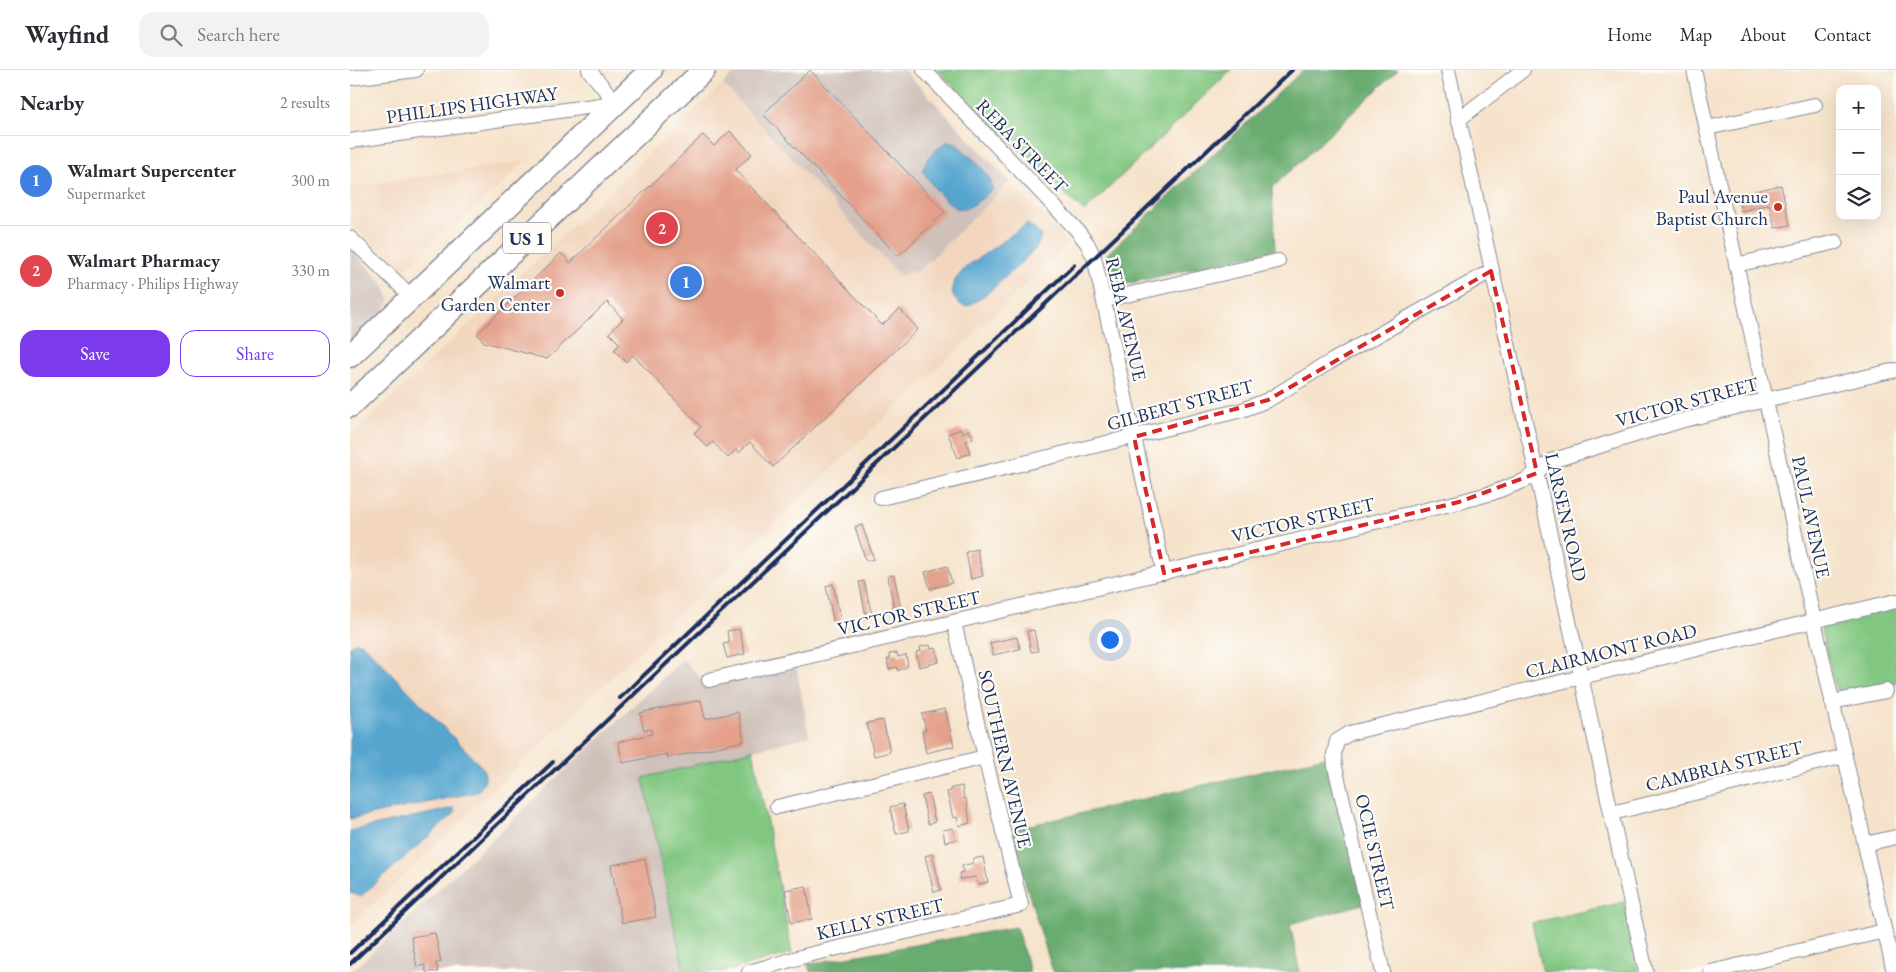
<!DOCTYPE html>
<meta charset="utf-8">
<style>
:root{--surface:#fff;--page:#f2f2f3;--text:#2b2b33;--muted:#7c7c81;--line:#e1e1e2;--accent:#7c3aed}
body{margin:0;font-family:"EB Garamond",serif;background:var(--page);color:var(--text)}
.controls{position:absolute;right:15px;top:15px;display:grid;overflow:hidden;border-radius:10px;box-shadow:0 5px 20px #0002}
.controls button{width:45px;height:45px;display:grid;place-items:center;padding:0;border:0;border-bottom:1px solid var(--line);background:var(--surface);color:var(--text);font:25px sans-serif}
.you{position:absolute;left:759px;top:569px;width:18px;height:18px;margin:-12px;border:4px solid #fff;border-radius:50%;background:#1a73e8;box-shadow:0 0 0 8px #1a73e833}
.badge{display:grid;place-items:center;width:32px;height:32px;border-radius:50%;background:var(--accent);color:#fff;font-size:16px;font-weight:700}
.pin{position:absolute;translate:-50% -50%;border:2px solid #fff;box-shadow:0 1px 5px #0006}
.list{margin:0;padding:0;list-style:none}
h2{display:flex;justify-content:space-between;align-items:center;height:65px;margin:0;padding:0 20px;font-size:21px}
h2 small{font-size:16px;font-weight:400;color:var(--muted)}
.list li{display:grid;grid-template-columns:32px 1fr auto;gap:15px;align-items:center;box-sizing:border-box;height:90px;padding:0 20px;border-top:1px solid var(--line)}
.list b{display:block;font-size:19px;white-space:nowrap}
.list p{margin:0;font-size:16px;white-space:nowrap;color:var(--muted)}
.list em{font-size:16px;font-style:normal;color:var(--muted)}
.actions{display:flex;gap:10px;padding:15px 20px}
.actions a{flex:1;padding:11px 0;border:1px solid var(--accent);border-radius:15px;text-align:center;font-size:18px;color:var(--accent)}
.actions .main{background:var(--accent);color:#fff}
.icon{flex:none;width:28px;height:28px;fill:none;stroke:currentColor;stroke-width:2;stroke-linecap:round;stroke-linejoin:round}
.map{position:relative;flex:none;width:1546px;height:902px;overflow:hidden}
header{display:flex;align-items:center;gap:30px;box-sizing:border-box;height:70px;padding:0 25px;background:var(--surface);border-bottom:1px solid var(--line)}
header strong{font-size:24px}
nav{display:flex;gap:28px;margin-inline-start:auto;font-size:18px}
.search{width:350px;height:45px;background:var(--page);display:flex;align-items:center;gap:12px;box-sizing:border-box;padding:0 18px;border-radius:15px;color:var(--muted);font-size:19px}
main{display:flex}
aside{flex:1;background:var(--surface)}
.map>svg:first-child{display:block}
</style>
<header>
<strong>Wayfind</strong>
<div class="search"><svg class="icon" aria-label="search" viewBox="0 0 24 24"><circle cx="10" cy="10" r="6"/><path d="M15 15l6 6"/></svg>Search here</div>
<nav><a>Home</a><a>Map</a><a>About</a><a>Contact</a></nav>
</header>
<main>
<aside>
<h2>Nearby<small>2 results</small></h2>
<ul class="list">
<li><span class="badge" style="background:#3f7fe0">1</span><div><b>Walmart Supercenter</b><p>Supermarket</p></div><em>300 m</em></li>
<li><span class="badge" style="background:#e0444e">2</span><div><b>Walmart Pharmacy</b><p>Pharmacy · Philips Highway</p></div><em>330 m</em></li>
</ul>
<div class="actions"><a class="main">Save</a><a>Share</a></div>
</aside>
<div class="map">
<svg width="1546" height="902" viewBox="0 0 1546 902">
<rect width="100%" height="100%" fill="#fdfcf7"/>
<filter id="ink" filterUnits="userSpaceOnUse"><feTurbulence type="fractalNoise" baseFrequency=".02" numOctaves="2"/><feDisplacementMap in="SourceGraphic" scale="10" xChannelSelector="R" yChannelSelector="G"/><feConvolveMatrix kernelMatrix="1 2 1 2 8 2 1 2 1" color-interpolation-filters="sRGB"/></filter>
<filter id="wash" filterUnits="userSpaceOnUse"><feTurbulence type="fractalNoise" baseFrequency=".0096" numOctaves="4" result="noise"/><feDisplacementMap in="SourceGraphic" scale="20" xChannelSelector="R" yChannelSelector="G"/><feGaussianBlur stdDeviation="1.12" result="paint"/><feColorMatrix in="noise" values="0 0 0 0 0 0 0 0 0 0 0 0 0 0 0 0 0 1.4 0 .05"/><feComposite in="paint" operator="in"/></filter>
<g filter="url(#wash)">
<rect width="100%" height="100%" fill="#f6e3cb"/>
<!-- built -->
<g fill="#f2d5bd">
<path d="M373 14 550 206 570 200 660 112 719 173 0 856V367Z"/>
<path d="M175 91 107 156 97 158 52 203 0 151V117Z"/>
</g>
<!-- industrial -->
<g fill="#cfc1ba">
<path d="M387 0H554L660 112 570 200 550 206 373 14Z"/>
<path d="M0 178 34 215 40 230 34 240 0 273Z"/>
<path d="M333 589 357 615 446 595 459 666 293 708 334 902H1Z"/>
</g>
<!-- green -->
<g fill="#82c781" stroke="#4e7b70">
<path d="M587 0H881L734 142Z"/>
<path d="M1546 535V613L1488 627 1471 560 1473 553Z"/>
<path d="M403 680 442 883 373 902H334L293 708Z"/>
<path d="M1274 832 1288 902H1193L1182 853Z"/>
</g>
<!-- forest -->
<g fill="#69ac6f" stroke="#426e66">
<path d="M953 0H1048L922 118 925 180 763 217 756 185Z"/>
<path d="M979 686 1013 834 940 854 950 902H703L659 760Z"/>
<path d="M666 857 680 902H460L458 894Z"/>
</g>
<!-- water -->
<g fill="#55a5cf" stroke="#386a96">
<path d="M597 72H604C617 84 640 100 643 119 635 125 624 137 613 139 600 141 579 111 573 101 575 88 587 79 597 72Z"/>
<path d="M677 154 684 158 691 166 687 177C677 187 625 239 614 236 607 234 604 227 602 222L605 210 616 197Z"/>
<path d="M6 572 13 574 132 697C138 708 135 713 127 722L0 749V576Z"/>
<path d="M104 738 105 743 11 826 0 823V761Z"/>
</g>
<g id="blocks">
<!-- building -->
<g fill="#e4a08a">
<path d="M460 0 595 142 548 186 413 44Z"/>
<path d="M380 61 402 84 385 100 532 255 550 239 568 259 423 397 400 372 389 383 386 380 378 388 363 372 357 377 344 363 351 357 283 285 276 292 264 280 270 274 259 263 273 249 257 232 197 289 134 272 127 264 211 183 220 193 353 65 364 76Z"/>
<path d="M1431 115 1440 155 1425 158 1419 134 1391 141 1388 125Z"/>
<path d="M611 359 613 363 619 360 623 368 616 371 620 383 608 388 598 364Z"/>
<path d="M512 455 524 489 516 491 505 457Z"/>
<path d="M627 479 633 506 621 509 616 482Z"/>
<path d="M597 496 602 513 580 519 575 502Z"/>
<path d="M544 505 551 538 544 540 538 506Z"/>
<path d="M514 511 522 545 516 546 509 512Z"/>
<path d="M483 514 491 551 484 553 476 516Z"/>
<path d="M389 559 395 584 377 588 373 574 379 573 377 561Z"/>
<path d="M684 560 688 581 681 582 677 561Z"/>
<path d="M667 567 670 579 643 585 640 573Z"/>
<path d="M580 575 581 579 586 578 589 592 569 597 566 582 571 581 570 577Z"/>
<path d="M547 583 548 587 556 585 558 596 548 601 547 597 539 599 537 589H540L539 584Z"/>
<path d="M351 630 355 649 388 642 394 671 318 688 317 684 273 693 268 672 302 664 301 659 294 660 290 643Z"/>
<path d="M595 639 604 676 576 683 572 661 576 660 572 644Z"/>
<path d="M533 650 540 682 524 686 517 653Z"/>
<path d="M612 716 614 729H616L620 753 609 756 607 747 603 748 597 722 601 721V718Z"/>
<path d="M579 724 585 752 578 754 572 726Z"/>
<path d="M553 734 559 761 546 764 540 737Z"/>
<path d="M603 758 605 770 595 772 593 760Z"/>
<path d="M582 784 591 820 584 822 575 786Z"/>
<path d="M633 787 638 812 628 815 626 807 610 809 609 803 613 802 612 796 623 793V789Z"/>
<path d="M295 789 306 847 272 853 261 795Z"/>
<path d="M456 816 462 849 441 853 435 820Z"/>
<path d="M85 863 91 892 86 893 88 902H76L75 895 67 897 61 867Z"/>
</g>
</g>
</g>
<g filter="url(#ink)">
<use href="#blocks" fill-opacity="0" stroke="#888994" stroke-width="1"/>
<g fill="none" stroke-linecap="round" stroke-linejoin="round">
<!-- minor casing -->
<g stroke="#888994" stroke-width="16">
<g id="minor">
<path d="M239 0 266 33"/>
<path d="M574 0 726 159 737 173 744 187 814 503"/>
<path d="M1098 0 1296 902"/>
<path d="M1344 0 1464 551 1544 902"/>
<path d="M0 8 66 0"/>
<path d="M1108 50 1173 0"/>
<path d="M1357 58 1465 35"/>
<path d="M0 71 264 33"/>
<path d="M0 168 62 227"/>
<path d="M1386 195 1486 172"/>
<path d="M754 230 928 191"/>
<path d="M531 428 892 340 918 330 980 292 1141 201"/>
<path d="M359 610 1109 432 1142 423 1176 410 1201 391 1330 351 1415 330 1546 300"/>
<path d="M1482 632 1536 621"/>
<path d="M427 737 635 687"/>
<path d="M1262 743 1495 686"/>
<path d="M1515 774 1546 767"/>
<path d="M399 902 458 885 671 835 635 687 604 552"/>
<path d="M1033 902 985 697 984 684 987 671 1000 663 1546 531"/>
<path d="M1361 902 1534 861"/>
</g>
</g>
<!-- primary casing -->
<g stroke="#888994" stroke-width="25">
<g id="primary">
<path d="M0 286 301 0"/>
<path d="M0 336 354 0"/>
</g>
</g>
<!-- minor -->
<use href="#minor" stroke="#fff" stroke-width="14"/>
<!-- primary -->
<use href="#primary" stroke="#fff" stroke-width="22"/>
<!-- rail -->
<g stroke="#1b2f5e" stroke-width="4">
<path d="M270 628 724 195"/>
<path d="M0 883 203 692"/>
<path d="M0 894 942 0"/>
</g>
</g>
</g>
<!-- marked area -->
<path fill="none" stroke="#d62828" stroke-width="4" stroke-dasharray="10 6" stroke-linejoin="round" d="M1141 201 1187 403 1109 432 814 503 784 367 918 330Z"/>
<!-- markers -->
<g fill="#c8321e" stroke="#fdfcf7" stroke-width="2">
<circle cx="1428" cy="137" r="5"/>
<circle cx="210" cy="223" r="5"/>
</g>
<g text-anchor="middle" dominant-baseline="central" stroke-width="4.5" stroke-linejoin="round" paint-order="stroke">
<!-- shield labels -->
<rect fill="#fdfcf7" stroke="#5f6c8c" stroke-width="1" x="153" y="152.5" width="48" height="31" rx="4"/>
<g font-size="18" font-weight="bold" fill="#1b2f5e">
<text x="177" y="168">US 1</text>
</g>
<!-- street labels -->
<g font-size="19" fill="#1b2f5e" stroke="#fdfcf7">
<text transform="translate(122 35) rotate(-8)">PHILLIPS HIGHWAY</text>
<text transform="translate(672 76) rotate(46)">REBA STREET</text>
<text transform="translate(776 249) rotate(77)">REBA AVENUE</text>
<text transform="translate(1337 332) rotate(-15)">VICTOR STREET</text>
<text transform="translate(830 335) rotate(-15)">GILBERT STREET</text>
<text transform="translate(1216 447) rotate(77)">LARSEN ROAD</text>
<text transform="translate(1461 447) rotate(78)">PAUL AVENUE</text>
<text transform="translate(953 450) rotate(-13)">VICTOR STREET</text>
<text transform="translate(559 543) rotate(-13)">VICTOR STREET</text>
<text transform="translate(1261 581) rotate(-14)">CLAIRMONT ROAD</text>
<text transform="translate(655 689) rotate(77)">SOUTHERN AVENUE</text>
<text transform="translate(1374 696) rotate(-14)">CAMBRIA STREET</text>
<text transform="translate(1025 782) rotate(77)">OCIE STREET</text>
<text transform="translate(530 849) rotate(-13)">KELLY STREET</text>
</g>
<!-- poi labels -->
<g font-size="19" fill="#1b2f5e" stroke="#fdfcf7" text-anchor="end">
<text x="1418" y="126">Paul Avenue<tspan x="1418" dy="22">Baptist Church</tspan></text>
<text x="200" y="212">Walmart<tspan x="200" dy="22">Garden Center</tspan></text>
</g>
</g>
</svg>
<div class="controls">
<button>+</button>
<button>−</button>
<button><svg class="icon" aria-label="layers" viewBox="0 0 24 24"><path d="M12 4l9 5-9 5-9-5zM3 14l9 5 9-5"/></svg></button>
</div>
<div class="you"></div>
<div class="pin badge" style="left:336px;top:212px;background:#3f7fe0">1</div>
<div class="pin badge" style="left:312px;top:158px;background:#e0444e">2</div>
</div>
</main>
